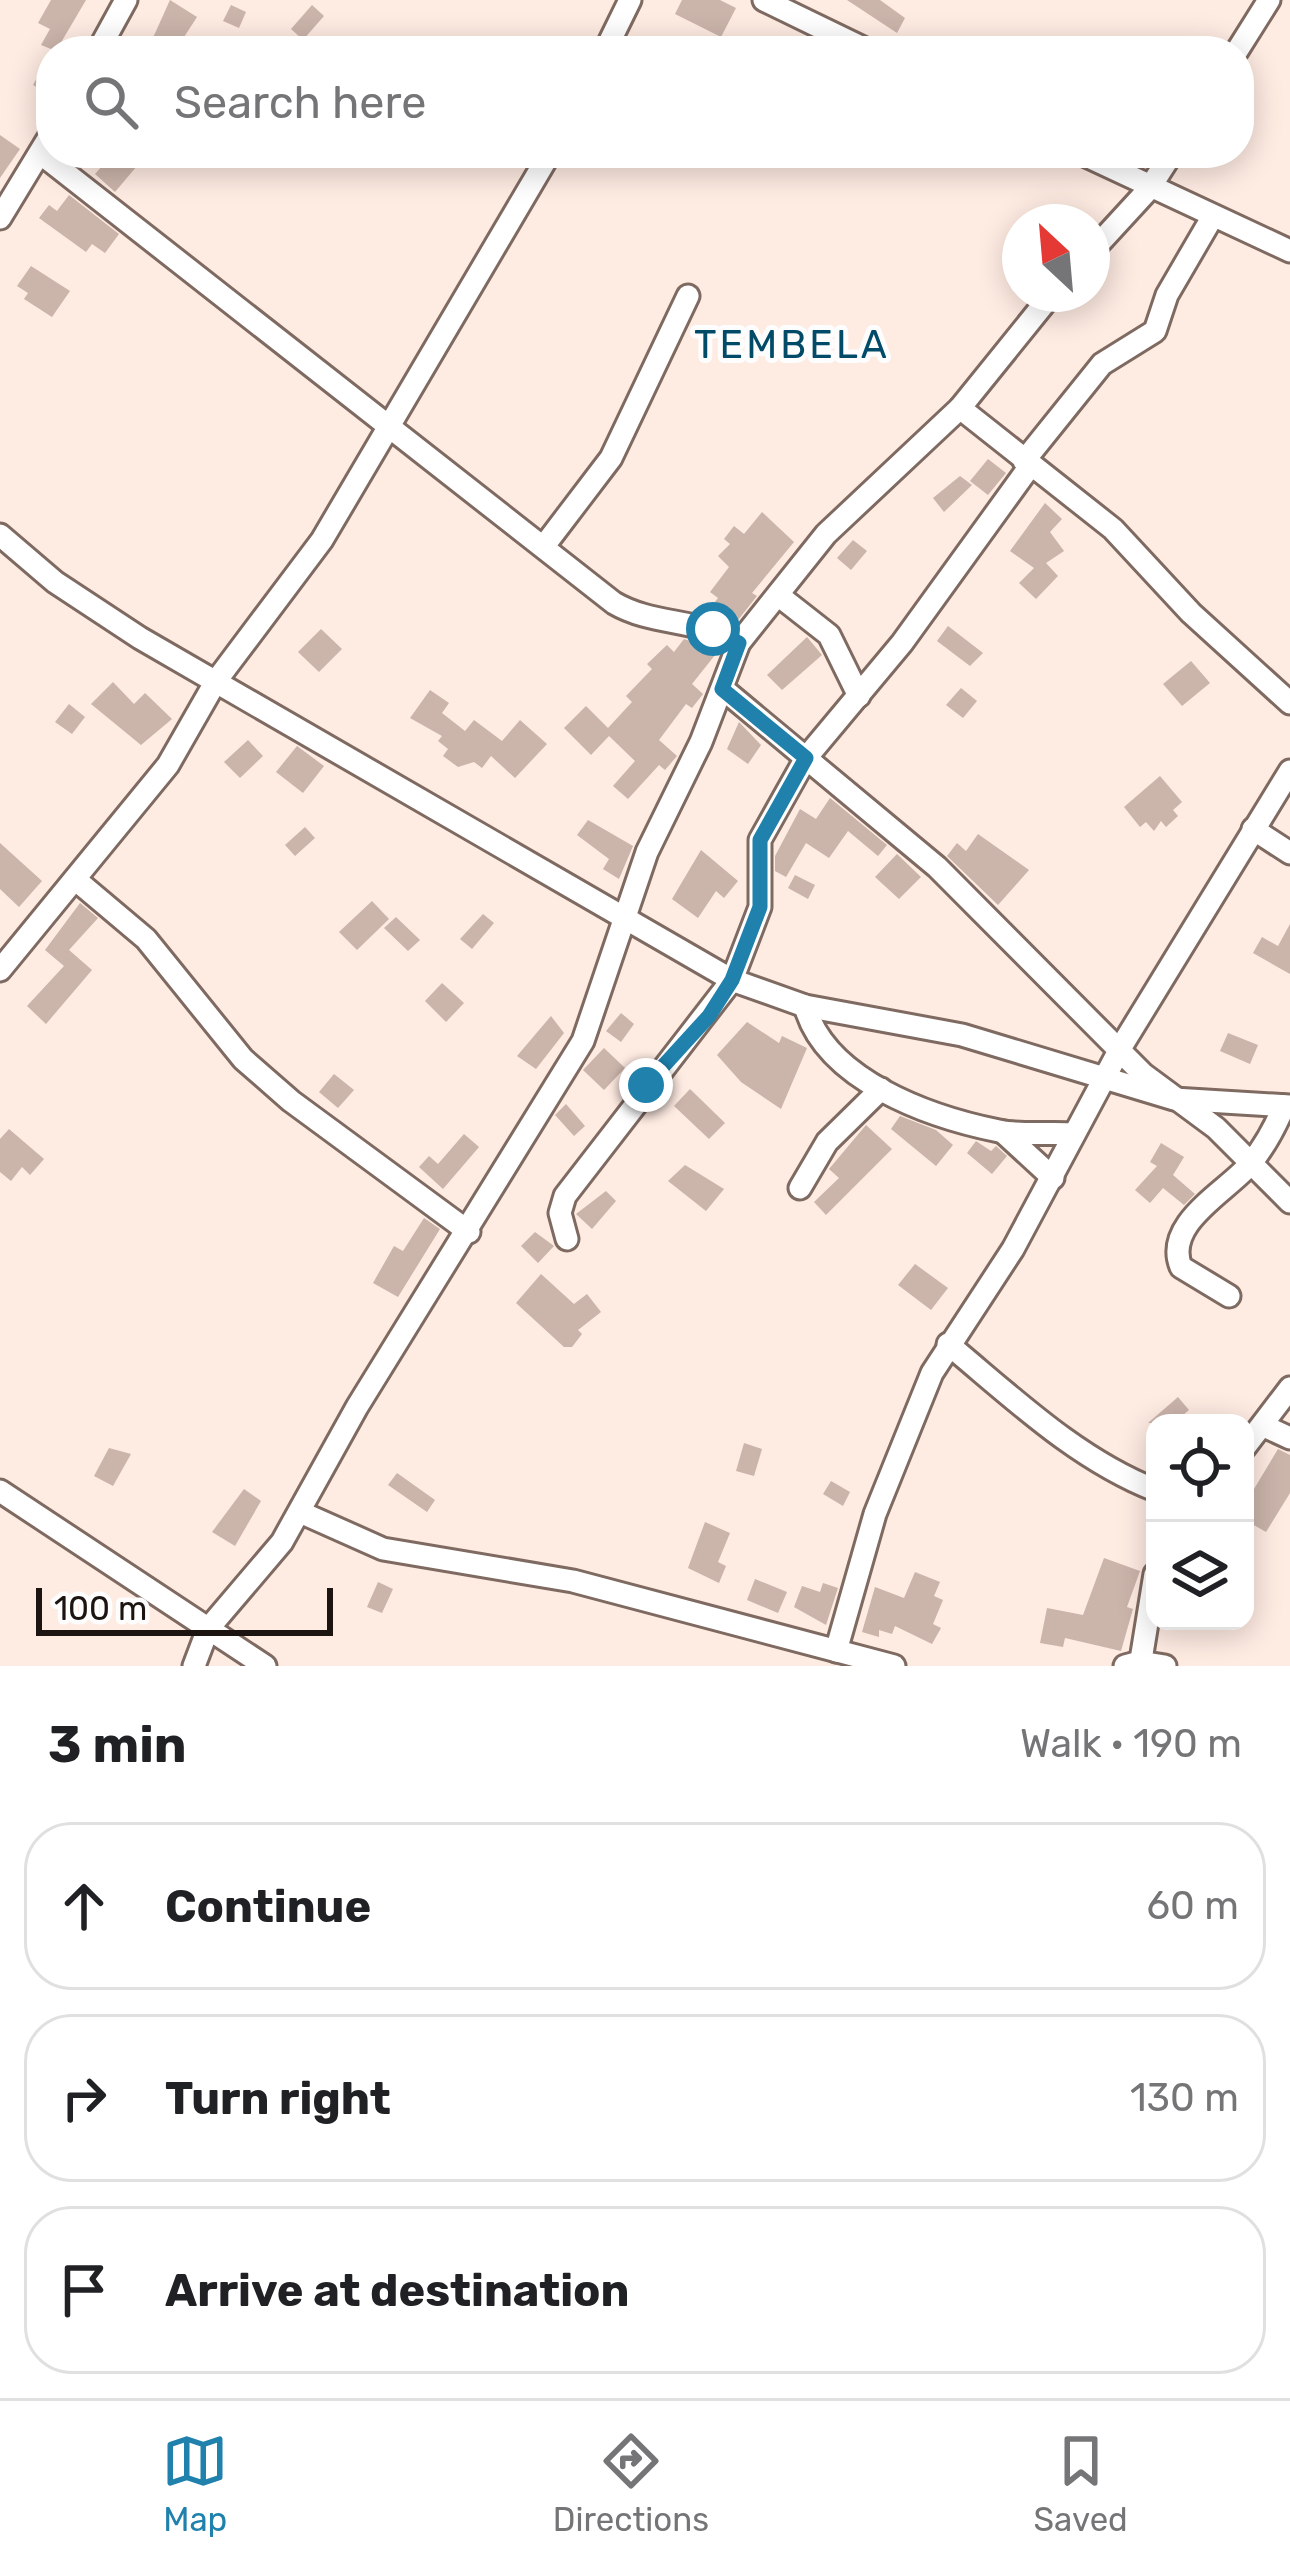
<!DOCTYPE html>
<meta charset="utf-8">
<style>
:root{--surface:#fff;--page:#f6f6f6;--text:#202124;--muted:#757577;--line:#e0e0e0;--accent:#1f81ac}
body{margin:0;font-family:Rubik,sans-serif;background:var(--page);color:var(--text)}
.controls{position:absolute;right:36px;bottom:36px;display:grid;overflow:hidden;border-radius:24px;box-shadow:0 6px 30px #0003}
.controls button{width:108px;height:108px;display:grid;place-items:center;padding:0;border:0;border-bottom:3px solid var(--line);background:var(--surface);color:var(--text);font:60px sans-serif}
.compass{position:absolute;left:1002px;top:204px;width:108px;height:108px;border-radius:50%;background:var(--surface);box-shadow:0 6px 30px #0003;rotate:334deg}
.scale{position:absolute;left:36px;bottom:30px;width:297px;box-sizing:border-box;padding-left:12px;border:6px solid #1b1410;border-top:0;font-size:33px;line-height:42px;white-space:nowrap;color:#1b1410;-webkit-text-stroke:9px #fdfdfd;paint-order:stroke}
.stop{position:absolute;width:36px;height:36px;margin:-27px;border:9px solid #1f81ac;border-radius:50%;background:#fff}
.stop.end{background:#1f81ac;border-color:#fff;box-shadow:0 3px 12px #0008}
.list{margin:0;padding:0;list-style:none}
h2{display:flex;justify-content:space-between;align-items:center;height:156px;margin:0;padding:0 48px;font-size:51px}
h2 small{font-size:39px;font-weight:400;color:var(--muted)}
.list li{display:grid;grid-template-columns:78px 1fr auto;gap:36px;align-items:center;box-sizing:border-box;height:168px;margin:0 24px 24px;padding:0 24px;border:3px solid var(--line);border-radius:48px}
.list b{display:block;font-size:45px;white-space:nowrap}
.list em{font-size:39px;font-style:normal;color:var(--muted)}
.icon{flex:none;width:66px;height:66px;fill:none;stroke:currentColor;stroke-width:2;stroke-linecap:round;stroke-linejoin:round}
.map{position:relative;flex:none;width:1290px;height:1666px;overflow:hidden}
.search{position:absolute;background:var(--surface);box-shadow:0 6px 30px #0003;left:36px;right:36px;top:36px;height:132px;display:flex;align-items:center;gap:30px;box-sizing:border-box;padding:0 42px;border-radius:48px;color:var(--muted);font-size:45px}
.sheet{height:732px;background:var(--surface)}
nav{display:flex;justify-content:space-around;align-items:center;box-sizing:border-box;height:168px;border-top:3px solid var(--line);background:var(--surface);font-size:33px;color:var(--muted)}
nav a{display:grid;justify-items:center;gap:6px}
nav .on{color:var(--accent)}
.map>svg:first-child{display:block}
</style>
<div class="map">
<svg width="1290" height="1666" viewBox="0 0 1290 1666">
<rect width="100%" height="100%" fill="#feebe2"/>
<!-- building -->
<g fill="#cbb4aa">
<path d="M51 0H86L56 51 41 45 50 29 38 23Z"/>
<path d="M170 0 197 17 175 51H147Z"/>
<path d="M682 0H720L736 8 721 37 675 14Z"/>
<path d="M847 0H880L905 18 897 33Z"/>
<path d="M231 5 246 12 239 28 223 21Z"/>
<path d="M312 5 324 16 303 40 291 29Z"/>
<path d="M51 53V95L33 85Z"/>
<path d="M0 135 20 149 0 178Z"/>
<path d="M114 153H148L115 192 95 174Z"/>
<path d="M69 195 119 234 105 253 92 244 86 252 39 218 49 205 57 211Z"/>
<path d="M31 266 70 291 52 317 24 299 28 293 17 286Z"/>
<path d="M988 459 1006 473 988 495 970 481Z"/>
<path d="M960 476 972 485 944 512 933 498Z"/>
<path d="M1045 503 1062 519 1050 532 1064 551 1046 563 1058 576 1036 599 1019 583 1034 568 1010 551Z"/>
<path d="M762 512 794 542 752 593 757 596 738 620 706 613 718 598 710 592 729 567 718 556 730 544 724 539 734 526 744 534Z"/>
<path d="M853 540 867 551 851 570 837 558Z"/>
<path d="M948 626 983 653 970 666 937 641Z"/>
<path d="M321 629 342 649 319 672 298 652Z"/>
<path d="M807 637 822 655 782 690 767 675Z"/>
<path d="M684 639 719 650 692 684 703 694 692 708 686 704 659 740 677 756 665 770 659 765 628 799 613 786 635 761 609 736 591 755 564 728 586 706 608 728 632 702 626 696 652 669 647 664 667 645 674 652Z"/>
<path d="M1191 661 1210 683 1182 706 1163 684Z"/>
<path d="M113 682 134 704 145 693 172 719 141 745 91 704Z"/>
<path d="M961 688 977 701 963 718 946 705Z"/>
<path d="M430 690 449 703 442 713 465 731 474 720 502 741 520 720 547 744 515 778 491 756 482 768 474 762 458 767 443 756 448 749 438 741 442 736 410 718Z"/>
<path d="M69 704 85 717 72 734 55 722Z"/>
<path d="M739 722 761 745 748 764 727 749Z"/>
<path d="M248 740 263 756 240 778 224 762Z"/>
<path d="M297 746 324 766 303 793 276 772Z"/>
<path d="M1160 776 1182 802 1173 810 1178 816 1166 827 1161 821 1154 831 1146 822 1140 827 1124 807Z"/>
<path d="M830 798 887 845 878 856 848 831 829 858 806 843 786 877 775 871V856L800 809 816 819Z"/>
<path d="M588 820 633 846 619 879 603 869 609 859 577 835Z"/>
<path d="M305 827 315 838 295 856 285 845Z"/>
<path d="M978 834 1029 870 998 905 947 856 957 843 966 851Z"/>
<path d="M0 843 42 881 19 907 0 889Z"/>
<path d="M701 850 738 881 724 898 716 891 698 918 672 899Z"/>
<path d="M897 854 921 877 899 899 875 877Z"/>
<path d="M795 875 815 885 808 899 788 888Z"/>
<path d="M372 901 389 919 357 950 339 932Z"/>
<path d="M80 903 98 918 69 950 92 970 46 1024 27 1006 64 966 45 950Z"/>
<path d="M483 914 494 923 472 949 460 939Z"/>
<path d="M396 917 420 940 408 951 384 928Z"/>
<path d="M1290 924V974L1253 953 1262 937 1278 946Z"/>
<path d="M442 983 464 1003 446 1022 425 1001Z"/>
<path d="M621 1013 634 1024 621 1042 606 1031Z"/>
<path d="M551 1016 564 1033 536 1069 517 1056Z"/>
<path d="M747 1022 779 1043 782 1036 807 1048 781 1109 741 1082 717 1055Z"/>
<path d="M1228 1033 1258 1045 1250 1064 1220 1051Z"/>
<path d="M604 1048 625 1068 604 1090 583 1070Z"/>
<path d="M334 1074 354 1090 338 1108 319 1092Z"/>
<path d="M690 1089 725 1123 709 1139 674 1106Z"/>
<path d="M566 1104 585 1126 574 1136 555 1115Z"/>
<path d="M900 1116 936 1130 953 1145 936 1166 891 1129Z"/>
<path d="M866 1125 892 1149 826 1215 814 1202 839 1178 829 1169Z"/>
<path d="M9 1129 44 1159 30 1175 22 1167 11 1181 0 1172V1139Z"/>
<path d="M464 1134 479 1147 443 1189 419 1167 429 1156 438 1164Z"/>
<path d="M976 1141 991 1151 996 1146 1007 1156 992 1174 967 1153Z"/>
<path d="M1161 1143 1184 1157 1173 1175 1195 1194 1184 1205 1163 1188 1150 1203 1135 1190 1157 1166 1150 1162Z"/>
<path d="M685 1165 724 1189 706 1211 668 1181Z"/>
<path d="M606 1191 616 1201 592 1229 576 1214Z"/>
<path d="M424 1218 440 1229 398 1297 373 1283 394 1246 403 1251Z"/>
<path d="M535 1232 554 1246 538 1263 521 1246Z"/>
<path d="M915 1264 948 1288 931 1310 898 1285Z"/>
<path d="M541 1274 574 1304 587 1294 601 1312 578 1330 582 1334 572 1347H564L516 1303Z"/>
<path d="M1178 1397 1189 1410 1174 1423H1148Z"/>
<path d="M744 1443 762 1449 754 1476 736 1471Z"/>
<path d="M109 1448 131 1454 113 1486 94 1476Z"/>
<path d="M1278 1449 1290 1455V1493L1266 1532 1245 1520V1504Z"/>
<path d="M397 1473 435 1500 427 1512 388 1485Z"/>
<path d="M831 1481 850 1492 843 1506 823 1494Z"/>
<path d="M244 1489 261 1501 235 1546 212 1532Z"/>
<path d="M705 1522 730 1533 718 1562 726 1566 719 1583 688 1568Z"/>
<path d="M1104 1558 1140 1571 1127 1607 1133 1609 1121 1651 1065 1638 1063 1647 1040 1643 1047 1608 1083 1615Z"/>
<path d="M915 1572 940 1582 934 1596 943 1600 933 1624 941 1628 932 1644 895 1626 892 1634 879 1630V1637L862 1632 875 1587 904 1598Z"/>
<path d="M755 1579 787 1592 778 1613 747 1600Z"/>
<path d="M378 1582 393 1589 382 1613 367 1607Z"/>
<path d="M823 1583 838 1588 826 1625 794 1607 802 1586 820 1592Z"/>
</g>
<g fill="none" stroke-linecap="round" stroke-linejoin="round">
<!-- minor casing -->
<g stroke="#7f6a61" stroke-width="27">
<g id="minor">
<path d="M764 0 869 51"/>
<path d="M98 51 126 0"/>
<path d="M605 51 630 0"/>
<path d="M1237 51 1269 0"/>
<path d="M40 153 614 603C653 626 699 618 739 643"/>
<path d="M1080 153 1290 251"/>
<path d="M0 218 51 134"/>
<path d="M1092 251 1149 189 1172 153"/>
<path d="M960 408 1113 529 1191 613 1290 703"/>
<path d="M1024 461 1102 364 1155 331 1167 295 1213 216"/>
<path d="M0 535 55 582 140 638 732 980 805 1006 962 1035 1174 1099 1290 1106"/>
<path d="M544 546 611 458 688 296"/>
<path d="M778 595 829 635 859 696"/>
<path d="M723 689 937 867 1143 1074 1216 1128 1290 1202"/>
<path d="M1253 829 1290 853"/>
<path d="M76 880 146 939 243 1059 291 1101 469 1232"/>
<path d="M0 970 168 765 216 681 322 540 550 153"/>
<path d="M805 1006C825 1080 929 1117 999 1131 1022 1136 1050 1132 1074 1134"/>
<path d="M1003 1132 1053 1178"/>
<path d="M800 1188 827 1142 881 1089"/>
<path d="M567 1239 560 1213 565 1196 732 980 760 907V840L806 758 902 643 1030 466"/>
<path d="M1229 1296 1181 1267C1163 1223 1228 1191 1251 1163 1264 1147 1276 1125 1284 1106"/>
<path d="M948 1344C1012 1397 1076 1459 1155 1490"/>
<path d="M1264 1426 1290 1438"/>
<path d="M1245 1447 1290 1388"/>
<path d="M0 1491 265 1666"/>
<path d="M300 1512 383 1549 573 1581 894 1666"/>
<path d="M836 1651 875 1514 932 1373 1013 1249 1121 1047 1290 771"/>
<path d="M194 1666 208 1629 282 1542 357 1407 583 1041 647 852 701 742 739 643 826 534 960 408 1052 294"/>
<path d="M1125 1666 1140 1662 1165 1666"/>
<path d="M1140 1666 1155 1574"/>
</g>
</g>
<!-- minor -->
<use href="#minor" stroke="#fff" stroke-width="21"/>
</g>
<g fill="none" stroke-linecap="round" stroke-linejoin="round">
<!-- route -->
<path stroke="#1f81ac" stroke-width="15" d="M646 1085 709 1016 732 980 760 907V840L806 758 722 689 739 643 713 629"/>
</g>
<g text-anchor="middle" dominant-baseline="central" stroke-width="10" stroke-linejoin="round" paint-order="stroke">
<!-- quarter labels -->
<g font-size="39" letter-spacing="3" fill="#014b68" stroke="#fdfdfd">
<text x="792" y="345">TEMBELA</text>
</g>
</g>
</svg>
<div class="controls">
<button><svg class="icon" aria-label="locate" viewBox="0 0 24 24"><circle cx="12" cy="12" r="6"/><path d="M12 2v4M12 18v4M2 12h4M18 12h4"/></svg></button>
<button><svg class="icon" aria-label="layers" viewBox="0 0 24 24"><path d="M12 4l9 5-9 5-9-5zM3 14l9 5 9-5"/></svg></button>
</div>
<svg class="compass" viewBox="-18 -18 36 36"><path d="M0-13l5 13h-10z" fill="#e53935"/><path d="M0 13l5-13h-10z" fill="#757577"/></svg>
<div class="scale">100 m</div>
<div class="stop" style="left:713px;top:629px"></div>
<div class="stop end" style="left:646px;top:1085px"></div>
<div class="search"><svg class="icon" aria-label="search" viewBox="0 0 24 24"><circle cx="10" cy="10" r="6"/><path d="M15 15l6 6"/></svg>Search here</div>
</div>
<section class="sheet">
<h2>3 min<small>Walk · 190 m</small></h2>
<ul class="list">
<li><svg class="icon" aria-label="ahead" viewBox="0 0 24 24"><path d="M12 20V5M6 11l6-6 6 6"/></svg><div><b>Continue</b></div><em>60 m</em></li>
<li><svg class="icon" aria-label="right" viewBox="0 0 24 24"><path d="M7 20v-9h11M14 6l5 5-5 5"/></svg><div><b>Turn right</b></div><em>130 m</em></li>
<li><svg class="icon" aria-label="arrive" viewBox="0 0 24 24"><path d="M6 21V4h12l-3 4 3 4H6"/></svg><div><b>Arrive at destination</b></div></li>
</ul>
</section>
<nav>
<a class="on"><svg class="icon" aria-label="map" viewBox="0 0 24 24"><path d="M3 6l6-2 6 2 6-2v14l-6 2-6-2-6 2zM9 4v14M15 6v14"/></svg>Map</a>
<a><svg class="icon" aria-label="directions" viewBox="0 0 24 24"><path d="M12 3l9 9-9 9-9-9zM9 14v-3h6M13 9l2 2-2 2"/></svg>Directions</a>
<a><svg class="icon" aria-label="saved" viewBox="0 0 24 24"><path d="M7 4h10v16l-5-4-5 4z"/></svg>Saved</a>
</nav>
